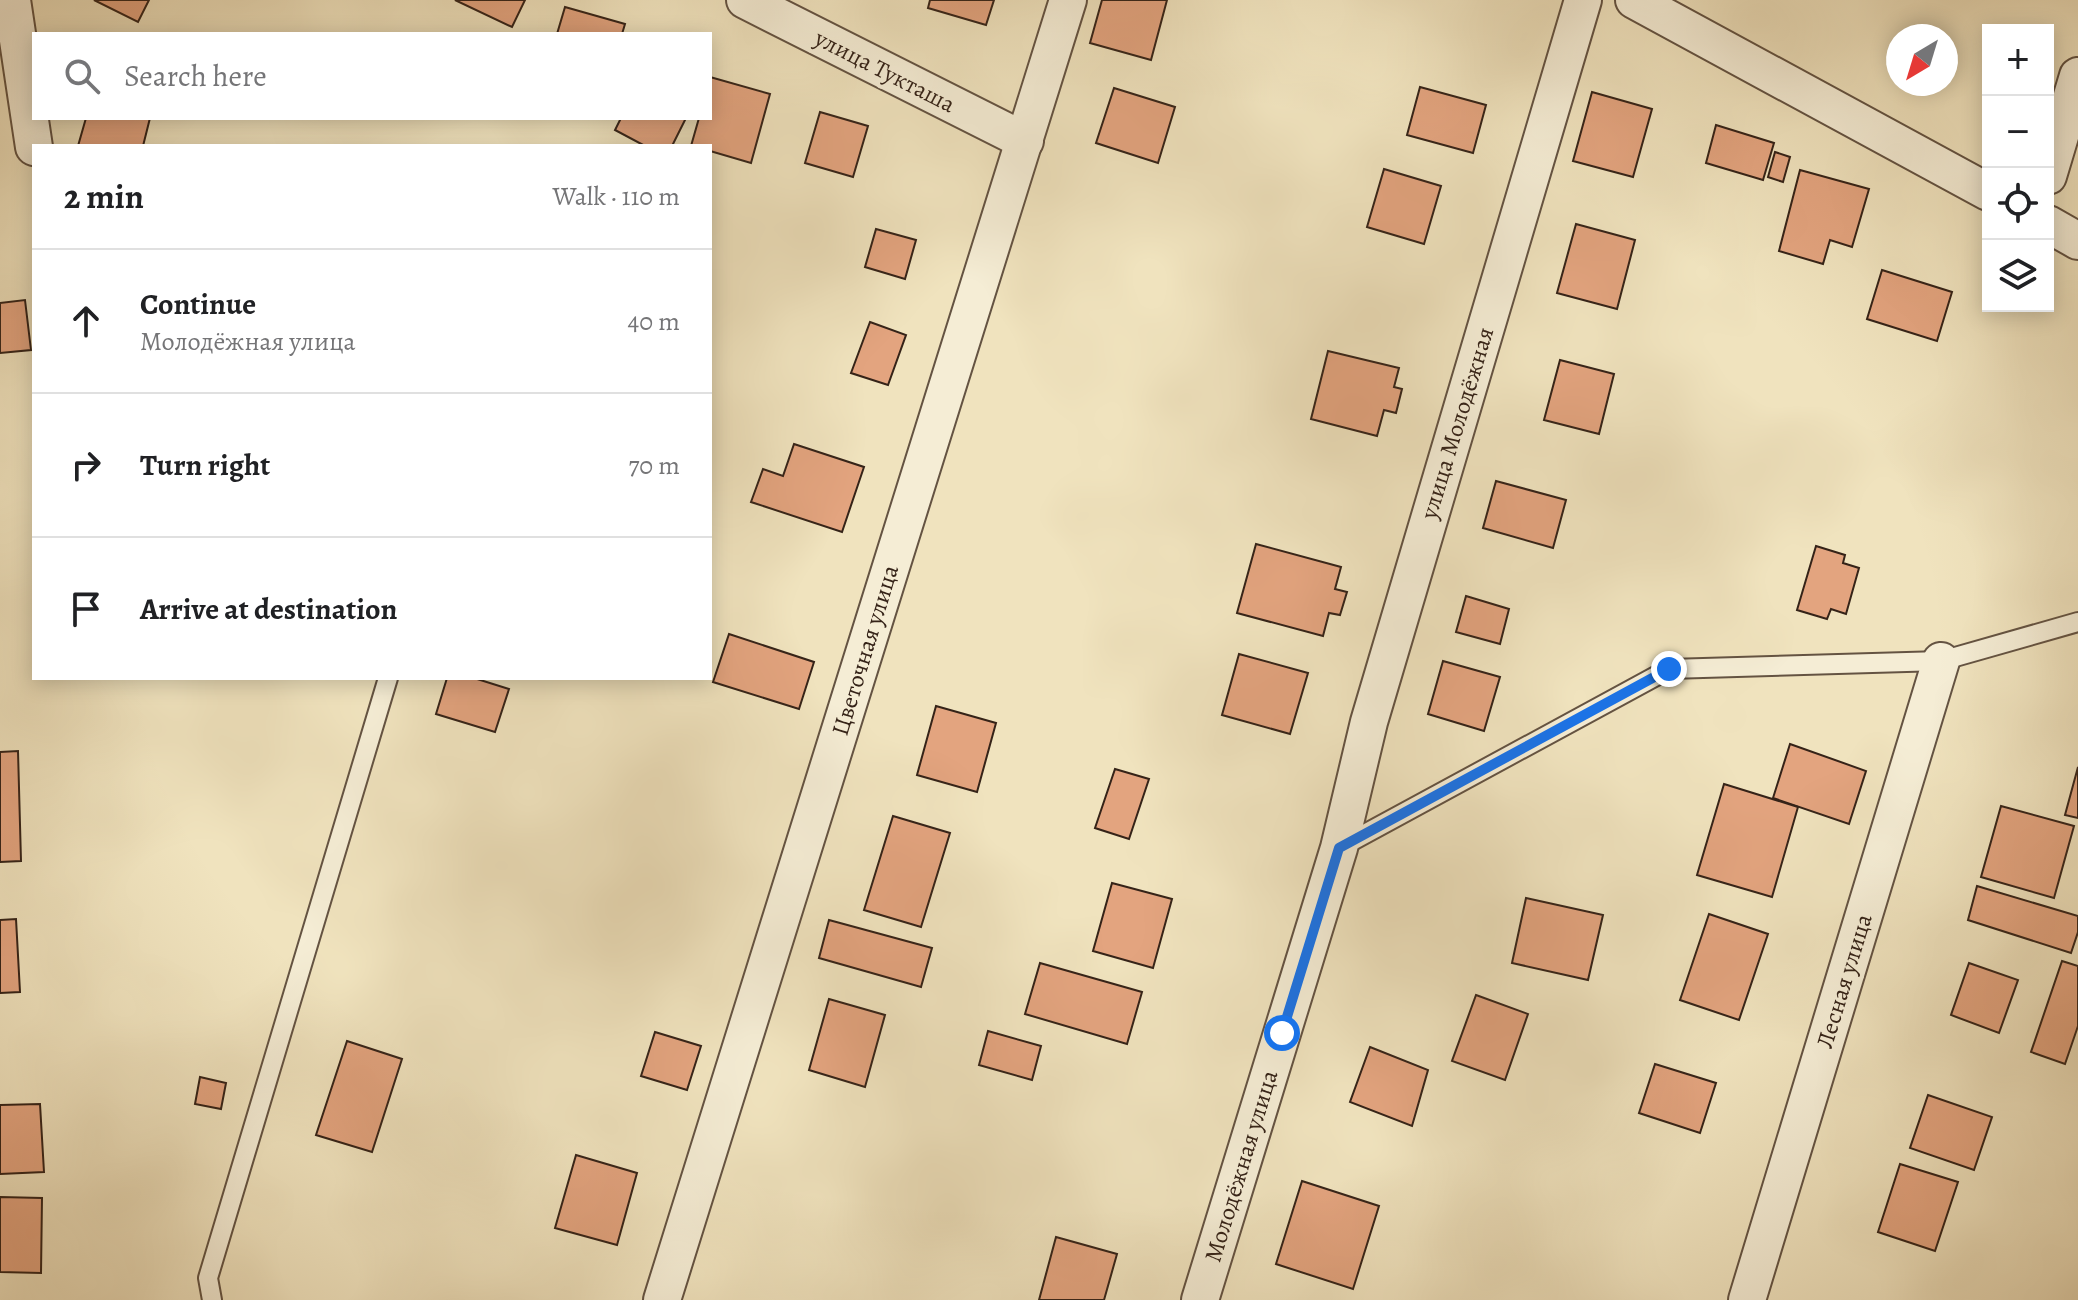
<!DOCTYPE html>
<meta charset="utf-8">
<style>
:root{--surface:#fff;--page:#f2f2f2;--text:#202124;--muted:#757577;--line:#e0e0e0}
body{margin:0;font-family:Alegreya,serif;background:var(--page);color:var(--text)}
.controls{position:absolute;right:24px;top:24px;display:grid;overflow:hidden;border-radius:0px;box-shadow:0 4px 20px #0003}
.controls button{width:72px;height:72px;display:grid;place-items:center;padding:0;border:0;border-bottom:2px solid var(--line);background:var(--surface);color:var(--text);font:40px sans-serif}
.compass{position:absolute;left:1886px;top:24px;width:72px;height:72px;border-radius:50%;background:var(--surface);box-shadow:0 4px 20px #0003;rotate:218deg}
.stop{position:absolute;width:24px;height:24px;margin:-18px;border:6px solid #1a73e8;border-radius:50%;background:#fff}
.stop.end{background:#1a73e8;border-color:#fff;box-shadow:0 2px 8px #0008}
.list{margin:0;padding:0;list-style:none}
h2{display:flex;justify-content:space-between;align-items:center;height:104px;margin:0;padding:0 32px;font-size:34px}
h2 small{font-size:26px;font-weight:400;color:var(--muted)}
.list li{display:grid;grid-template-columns:52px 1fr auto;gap:24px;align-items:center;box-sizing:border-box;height:144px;padding:0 32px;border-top:2px solid var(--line)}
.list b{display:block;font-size:30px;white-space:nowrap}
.list p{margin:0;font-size:26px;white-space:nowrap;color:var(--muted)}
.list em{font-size:26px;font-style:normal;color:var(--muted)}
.icon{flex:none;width:44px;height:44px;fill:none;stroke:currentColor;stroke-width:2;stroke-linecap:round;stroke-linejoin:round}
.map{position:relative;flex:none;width:2078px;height:1300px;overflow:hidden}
.search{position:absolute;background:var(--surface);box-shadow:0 4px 20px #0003;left:32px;top:32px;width:680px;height:88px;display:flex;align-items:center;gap:20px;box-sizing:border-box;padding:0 28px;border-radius:0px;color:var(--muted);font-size:30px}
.panel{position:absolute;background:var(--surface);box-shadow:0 4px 20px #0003;left:32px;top:144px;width:680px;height:536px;border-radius:0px}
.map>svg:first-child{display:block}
</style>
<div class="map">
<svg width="2078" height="1300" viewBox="0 0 2078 1300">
<rect width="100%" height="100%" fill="#f0e3be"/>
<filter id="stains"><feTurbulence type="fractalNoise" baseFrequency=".0025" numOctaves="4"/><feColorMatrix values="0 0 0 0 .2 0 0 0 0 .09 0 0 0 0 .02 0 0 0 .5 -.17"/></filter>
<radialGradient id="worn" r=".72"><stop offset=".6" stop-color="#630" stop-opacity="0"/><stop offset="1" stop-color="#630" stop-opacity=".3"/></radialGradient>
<!-- building -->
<g fill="#e3a47f" stroke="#352318" stroke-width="2">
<path d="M94 0H149L138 22Z"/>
<path d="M455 0H525L512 27Z"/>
<path d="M930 0H994L986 25 928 8Z"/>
<path d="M1102 0H1167L1151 60 1090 43Z"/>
<path d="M565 7 625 24 622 34H557Z"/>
<path d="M710 77 770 94 751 163 710 151V146H691L699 118H710Z"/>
<path d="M1420 87 1486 105 1473 153 1407 135Z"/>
<path d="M1114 88 1175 107 1158 163 1096 143Z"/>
<path d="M1592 92 1652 109 1633 177 1573 161Z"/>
<path d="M820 112 868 126 853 177 805 163Z"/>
<path d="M86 118H150L143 146H78Z"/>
<path d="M621 118H686L672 146H645L615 130Z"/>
<path d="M1716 125 1774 143 1763 180 1706 163Z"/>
<path d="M1775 152 1790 157 1783 182 1768 177Z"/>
<path d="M1384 169 1441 186 1424 244 1367 227Z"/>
<path d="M1800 170 1869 189 1852 247 1830 240 1823 264 1779 251Z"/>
<path d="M1576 224 1635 240 1617 309 1557 293Z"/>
<path d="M876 229 916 240 905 279 865 267Z"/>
<path d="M1882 270 1952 292 1937 341 1867 319Z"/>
<path d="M25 300 31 350 0 353V303Z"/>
<path d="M870 322 906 335 888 385 851 373Z"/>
<path d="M1328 351 1399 368 1394 387 1402 389 1396 413 1384 410 1377 436 1311 419Z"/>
<path d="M1560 360 1614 374 1599 434 1544 420Z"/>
<path d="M794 444 864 467 842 532 751 502 763 469 783 476Z"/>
<path d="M1496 481 1566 500 1553 548 1483 528Z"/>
<path d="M1256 544 1341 567 1335 589 1347 592 1340 615 1329 613 1323 636 1237 613Z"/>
<path d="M1816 546 1845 555 1843 563 1859 568 1846 614 1831 609 1827 619 1797 610Z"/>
<path d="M1466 596 1509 609 1500 644 1456 632Z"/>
<path d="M729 634 814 662 799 709 713 682Z"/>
<path d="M1239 654 1308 673 1290 734 1222 715Z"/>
<path d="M1443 661 1500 677 1484 731 1428 714Z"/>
<path d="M447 678H474L509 689 495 732 436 714Z"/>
<path d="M936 706 996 723 977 792 917 775Z"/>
<path d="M1790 744 1866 771 1849 824 1773 798Z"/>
<path d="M18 751 21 861 0 862V752Z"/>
<path d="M2078 767V818L2065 815Z"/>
<path d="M1115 769 1149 779 1129 839 1095 828Z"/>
<path d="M1724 784 1798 807 1772 897 1697 875Z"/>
<path d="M2001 806 2074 826 2054 898 1981 877Z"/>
<path d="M893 816 950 833 921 927 864 910Z"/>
<path d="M1112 883 1172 899 1153 968 1093 951Z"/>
<path d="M1977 886 2078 916V932L2071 953 1968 920Z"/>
<path d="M1526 898 1603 915 1588 980 1512 963Z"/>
<path d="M1709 914 1768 934 1739 1020 1680 1000Z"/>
<path d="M16 919 20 992 0 993V920Z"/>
<path d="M829 920 932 948 921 987 819 958Z"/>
<path d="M2062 961 2078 966V1026L2065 1064 2031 1052Z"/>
<path d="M1040 963 1142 992 1127 1044 1025 1014Z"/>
<path d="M1969 963 2018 980 1999 1033 1951 1015Z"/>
<path d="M1476 995 1528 1014 1505 1080 1452 1061Z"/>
<path d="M829 999 885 1015 865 1087 809 1070Z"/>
<path d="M988 1031 1041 1046 1032 1080 979 1065Z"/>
<path d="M655 1032 701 1046 687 1090 641 1076Z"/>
<path d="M347 1041 402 1059 372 1152 316 1135Z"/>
<path d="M1370 1047 1428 1070 1412 1126 1350 1102Z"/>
<path d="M1655 1064 1716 1083 1700 1133 1639 1113Z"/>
<path d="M200 1077 226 1083 221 1109 195 1104Z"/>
<path d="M1928 1095 1992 1117 1974 1170 1910 1148Z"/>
<path d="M40 1104 44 1172 0 1174V1105Z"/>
<path d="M576 1155 637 1173 617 1245 555 1228Z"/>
<path d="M1900 1164 1958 1182 1935 1251 1878 1232Z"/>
<path d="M1302 1181 1379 1206 1353 1289 1276 1264Z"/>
<path d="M0 1197 42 1198 41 1273 0 1272Z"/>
<path d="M1056 1237 1117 1254 1104 1300H1039Z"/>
</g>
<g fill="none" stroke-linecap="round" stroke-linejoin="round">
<!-- lane casing -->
<g stroke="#645342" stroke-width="22">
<g id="lane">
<path d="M1339 848 1669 669 1941 661 2078 622"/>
<path d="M212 1300 208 1278 388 678"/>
</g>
</g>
<!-- street casing -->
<g stroke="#645342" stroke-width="40">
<g id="street">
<path d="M12 0 34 147"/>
<path d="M745 0 1025 141"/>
<path d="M1634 0 1988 192"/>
<path d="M2048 176 2078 76"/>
<path d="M2048 224 2078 241"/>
<path d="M662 1300 1068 0"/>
<path d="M1200 1300 1339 848 1369 722 1583 0"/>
<path d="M1747 1300 1941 661"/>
</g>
</g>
<!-- lane -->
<use href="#lane" stroke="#f5edd5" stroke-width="18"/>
<!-- street -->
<use href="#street" stroke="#f5edd5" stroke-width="36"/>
</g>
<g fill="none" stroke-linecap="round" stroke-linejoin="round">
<!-- route -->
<path stroke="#1a73e8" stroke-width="10" d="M1282 1033 1339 848 1669 669"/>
</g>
<g text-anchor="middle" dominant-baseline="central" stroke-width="8" stroke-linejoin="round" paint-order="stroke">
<!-- street labels -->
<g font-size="24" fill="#352318" stroke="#f5edd5">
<text transform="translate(885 71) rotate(27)">улица Тукташа</text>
<text transform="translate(1457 423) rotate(-73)">улица Молодёжная</text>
<text transform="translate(865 650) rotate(-73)">Цветочная улица</text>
<text transform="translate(1844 981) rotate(-73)">Лесная улица</text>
<text transform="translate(1241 1166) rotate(-73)">Молодёжная улица</text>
</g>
</g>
<rect width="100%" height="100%" filter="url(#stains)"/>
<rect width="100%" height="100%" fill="url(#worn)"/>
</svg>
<div class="controls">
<button>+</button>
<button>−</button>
<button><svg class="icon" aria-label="locate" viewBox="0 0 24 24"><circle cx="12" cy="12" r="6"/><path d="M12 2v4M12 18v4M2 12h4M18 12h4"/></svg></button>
<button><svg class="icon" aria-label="layers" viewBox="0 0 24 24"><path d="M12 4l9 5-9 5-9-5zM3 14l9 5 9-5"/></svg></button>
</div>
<svg class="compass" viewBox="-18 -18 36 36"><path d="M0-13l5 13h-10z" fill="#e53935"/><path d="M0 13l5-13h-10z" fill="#757577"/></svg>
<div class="stop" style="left:1282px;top:1033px"></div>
<div class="stop end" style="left:1669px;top:669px"></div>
<div class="search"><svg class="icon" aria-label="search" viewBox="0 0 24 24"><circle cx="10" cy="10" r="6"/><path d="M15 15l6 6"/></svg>Search here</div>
<section class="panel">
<h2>2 min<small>Walk · 110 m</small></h2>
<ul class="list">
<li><svg class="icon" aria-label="ahead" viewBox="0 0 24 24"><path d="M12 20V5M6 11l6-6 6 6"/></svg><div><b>Continue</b><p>Молодёжная улица</p></div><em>40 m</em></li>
<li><svg class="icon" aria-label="right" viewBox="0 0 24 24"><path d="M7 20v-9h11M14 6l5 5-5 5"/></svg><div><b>Turn right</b></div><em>70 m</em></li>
<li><svg class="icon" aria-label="arrive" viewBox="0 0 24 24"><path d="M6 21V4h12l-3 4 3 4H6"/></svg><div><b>Arrive at destination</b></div></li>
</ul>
</section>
</div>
